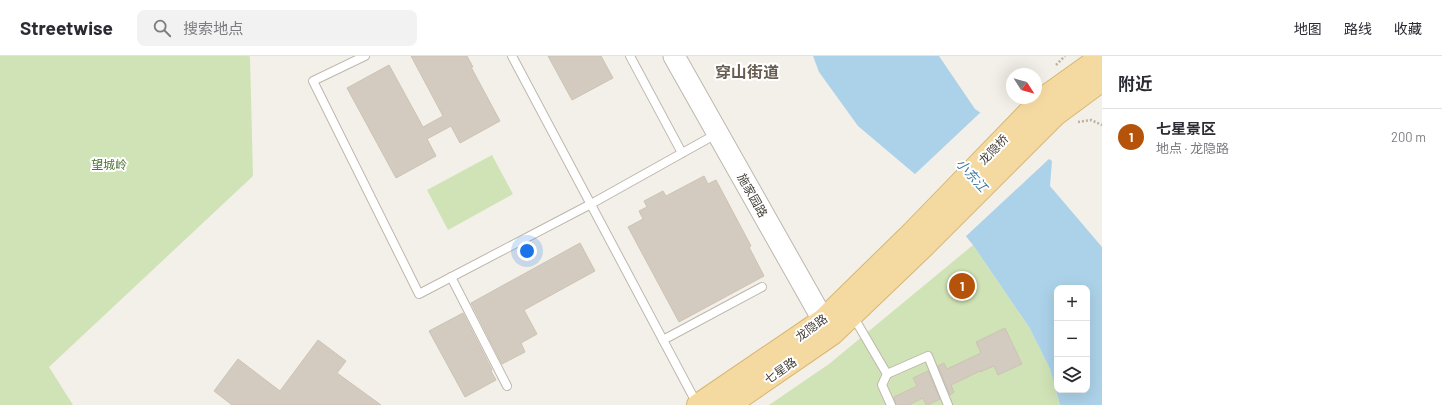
<!DOCTYPE html>
<html lang="zh">
<meta charset="utf-8">
<style>
:root{--surface:#fff;--page:#f2f2f3;--text:#2b2b33;--muted:#7c7c81;--line:#e1e1e2;--accent:#b45309}
body{margin:0;font-family:Barlow,"Noto Sans SC",sans-serif;background:var(--page);color:var(--text)}
.controls{position:absolute;right:12px;bottom:12px;display:grid;overflow:hidden;border-radius:8px;box-shadow:0 4px 16px #0002}
.controls button{width:36px;height:36px;display:grid;place-items:center;padding:0;border:0;border-bottom:1px solid var(--line);background:var(--surface);color:var(--text);font:20px sans-serif}
.compass{position:absolute;left:1006px;top:12px;width:36px;height:36px;border-radius:50%;background:var(--surface);box-shadow:0 4px 16px #0002;rotate:126deg}
.you{position:absolute;left:527px;top:195px;width:14px;height:14px;margin:-10px;border:3px solid #fff;border-radius:50%;background:#1a73e8;box-shadow:0 0 0 6px #1a73e833}
.badge{display:grid;place-items:center;width:26px;height:26px;border-radius:50%;background:var(--accent);color:#fff;font-size:13px;font-weight:700}
.pin{position:absolute;translate:-50% -50%;border:2px solid #fff;box-shadow:0 1px 4px #0006}
.list{margin:0;padding:0;list-style:none}
h2{display:flex;justify-content:space-between;align-items:center;height:52px;margin:0;padding:0 16px;font-size:17px}
h2 small{font-size:13px;font-weight:400;color:var(--muted)}
.list li{display:grid;grid-template-columns:26px 1fr auto;gap:12px;align-items:center;box-sizing:border-box;height:56px;padding:0 16px;border-top:1px solid var(--line)}
.list b{display:block;font-size:15px;white-space:nowrap}
.list p{margin:0;font-size:13px;white-space:nowrap;color:var(--muted)}
.list em{font-size:13px;font-style:normal;color:var(--muted)}
.icon{flex:none;width:22px;height:22px;fill:none;stroke:currentColor;stroke-width:2;stroke-linecap:round;stroke-linejoin:round}
.map{position:relative;flex:none;width:1102px;height:349px;overflow:hidden}
header{display:flex;align-items:center;gap:24px;box-sizing:border-box;height:56px;padding:0 20px;background:var(--surface);border-bottom:1px solid var(--line)}
header strong{font-size:19px}
nav{display:flex;gap:22px;margin-inline-start:auto;font-size:14px}
.search{width:280px;height:36px;background:var(--page);display:flex;align-items:center;gap:10px;box-sizing:border-box;padding:0 14px;border-radius:8px;color:var(--muted);font-size:15px}
main{display:flex}
aside{flex:1;background:var(--surface)}
.map>svg:first-child{display:block}
</style>
<header>
<strong>Streetwise</strong>
<div class="search"><svg class="icon" aria-label="search" viewBox="0 0 24 24"><circle cx="10" cy="10" r="6"/><path d="M15 15l6 6"/></svg>搜索地点</div>
<nav><a>地图</a><a>路线</a><a>收藏</a></nav>
</header>
<main>
<div class="map">
<svg width="1102" height="349" viewBox="0 0 1102 349">
<rect width="100%" height="100%" fill="#f3f0e9"/>
<!-- green -->
<g fill="#d0e3b6">
<path d="M0 0H249L250 1 253 120 49 311 73 349H0Z"/>
<path d="M492 99 513 138 448 174 427 134Z"/>
<path d="M973 189 1029 271 1050 313 1060 349H769L829 308Z"/>
</g>
<!-- water -->
<path fill="#acd2e9" fill-rule="evenodd" d="M813 0H939L975 53 1052 105 1050 130 1102 191V349H1060L1050 313 1029 271 973 189 916 119 858 70 819 16ZM1057 232H1087V334H1057Z"/>
<!-- pier -->
<path fill="#f3f0e9" d="M982 55 1050 102 964 182 914 119Z"/>
<!-- building -->
<g fill="#d3cbc0" stroke="#cdc3b4">
<path d="M411 0H467L473 11H471L500 65 460 87 451 70 427 83 436 100 396 122 347 32 389 9 423 71 443 60Z"/>
<path d="M548 0H601L613 22 572 44Z"/>
<path d="M704 120 708 128 716 124 751 190 749 191 764 220 679 266 628 171 643 163 639 155 647 151 644 145 663 135 666 140Z"/>
<path d="M580 187 595 215 524 254 537 278 521 287 525 296 502 308 471 247Z"/>
<path d="M463 257 492 314 491 315 496 324 465 341 429 275Z"/>
<path d="M1005 272 1022 308 998 319 994 310 980 316V315L951 329 954 336 950 339 938 310 944 307 947 313 981 297 976 286Z"/>
<path d="M318 284 346 305 337 317 381 349H232L214 335 238 303 280 335Z"/>
<path d="M928 315 940 343 928 349H926L923 342 909 349H896L894 341 917 330 913 322Z"/>
</g>
<g fill="none" stroke-linecap="round" stroke-linejoin="round">
<!-- service casing -->
<g stroke="#bdb7ad" stroke-width="10">
<g id="service">
<path d="M365 0 313 25 419 238 591 148 718 77"/>
<path d="M512 0 697 348"/>
<path d="M630 0 682 97"/>
<path d="M451 221 507 330"/>
<path d="M853 260 887 318 928 300 948 349"/>
<path d="M663 284 762 231"/>
<path d="M887 318 882 329 891 349"/>
</g>
</g>
<!-- tertiary casing -->
<g stroke="#bdb7ad" stroke-width="23">
<path id="tertiary" d="M674 0 831 278"/>
</g>
<!-- primary casing -->
<g stroke="#d8b772" stroke-width="24">
<g id="primary">
<path d="M698 349 823 264 912 177 1041 44 1097 4 1102 9"/>
<path d="M729 349 832 278 924 190 1055 59 1102 24"/>
</g>
</g>
<!-- path -->
<g stroke="#beb29f" stroke-width="2.5" stroke-dasharray="2 2" stroke-linecap="butt">
<path d="M1056 9 1065 0"/>
<path d="M1078 66 1091 64 1102 69"/>
</g>
<!-- service -->
<use href="#service" stroke="#fff" stroke-width="8"/>
<!-- tertiary -->
<use href="#tertiary" stroke="#fff" stroke-width="21"/>
<!-- primary -->
<use href="#primary" stroke="#f4daa1" stroke-width="22"/>
</g>
<g text-anchor="middle" dominant-baseline="central" stroke-width="4" stroke-linejoin="round" paint-order="stroke">
<!-- street labels -->
<g font-size="12" fill="#464038" stroke="#fff">
<text transform="translate(993 93) rotate(-46)">龙隐桥</text>
<text transform="translate(753 139) rotate(61)">施家园路</text>
<text transform="translate(811 271) rotate(-36)">龙隐路</text>
<text transform="translate(780 314) rotate(-35)">七星路</text>
</g>
<!-- park labels -->
<g font-size="12" fill="#4b7231" stroke="#fff">
<text x="109" y="108">望城岭</text>
</g>
<!-- water labels -->
<g font-size="13" font-style="italic" fill="#3a78a0" stroke="#fff">
<text transform="translate(972 119) rotate(48)">小东江</text>
</g>
<!-- district labels -->
<g font-size="16" font-weight="bold" fill="#675e51" stroke="#fff">
<text x="747" y="15">穿山街道</text>
</g>
</g>
</svg>
<div class="controls">
<button>+</button>
<button>−</button>
<button><svg class="icon" aria-label="layers" viewBox="0 0 24 24"><path d="M12 4l9 5-9 5-9-5zM3 14l9 5 9-5"/></svg></button>
</div>
<svg class="compass" viewBox="-18 -18 36 36"><path d="M0-13l5 13h-10z" fill="#e53935"/><path d="M0 13l5-13h-10z" fill="#7c7c81"/></svg>
<div class="you"></div>
<div class="pin badge" style="left:962px;top:230px">1</div>
</div>
<aside>
<h2>附近<small></small></h2>
<ul class="list">
<li><span class="badge">1</span><div><b>七星景区</b><p>地点 · 龙隐路</p></div><em>200 m</em></li>
</ul>
</aside>
</main>
